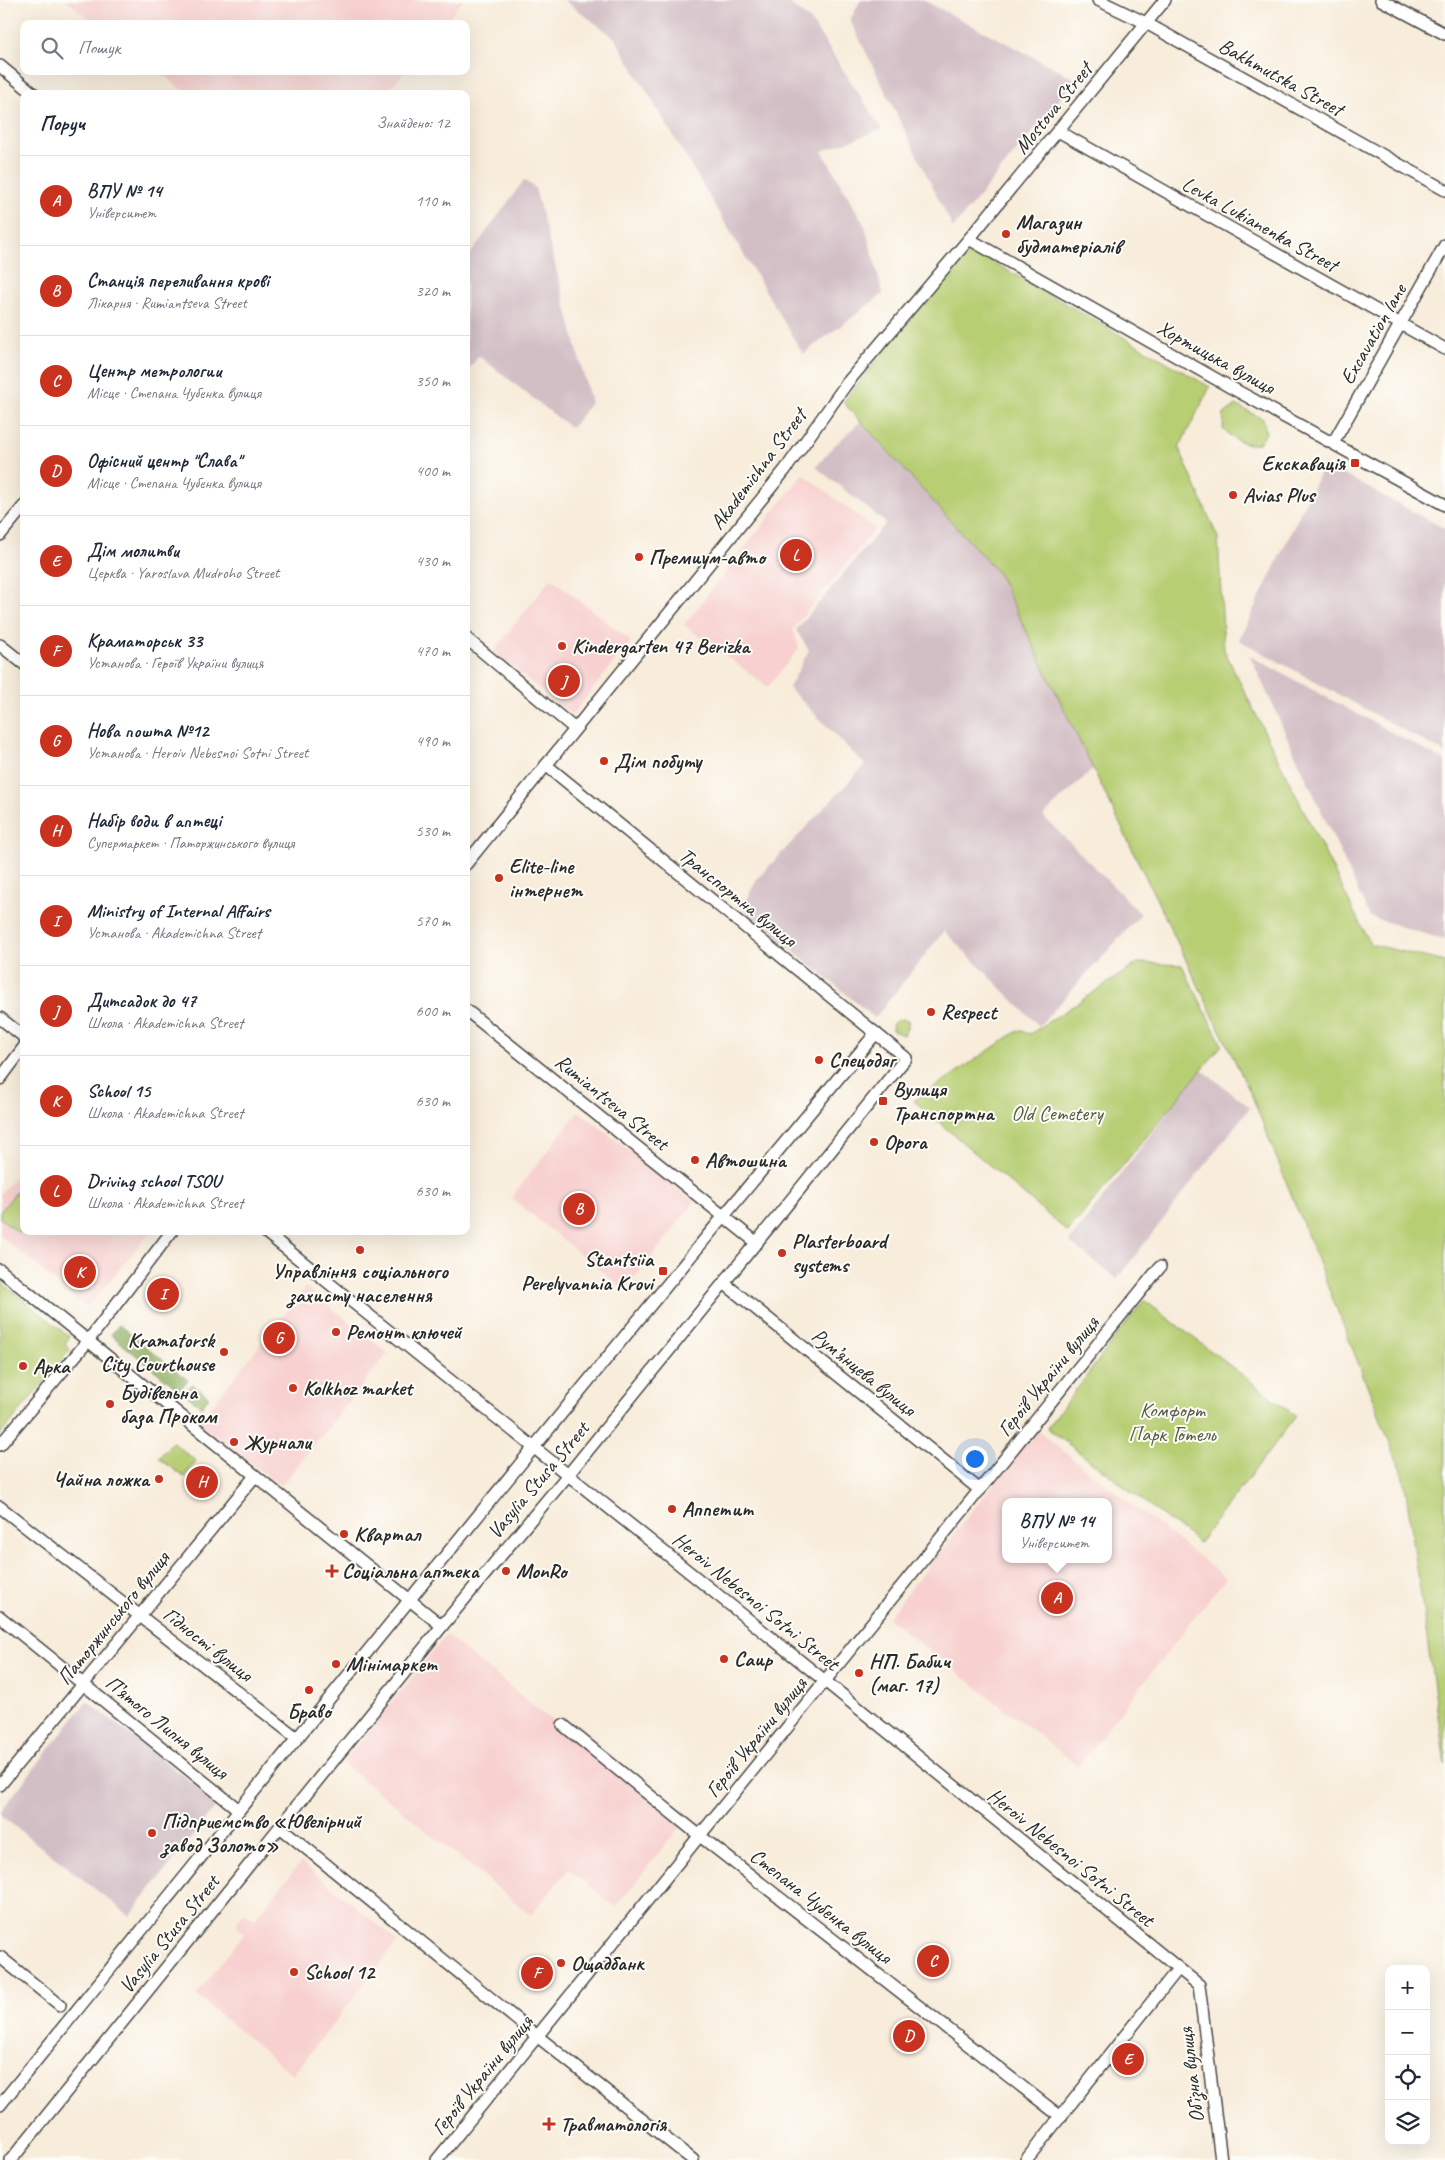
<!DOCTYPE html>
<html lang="uk">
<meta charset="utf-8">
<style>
:root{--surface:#fff;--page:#f2f2f3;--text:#1f2937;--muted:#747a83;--line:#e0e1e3;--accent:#c8321e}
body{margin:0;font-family:Caveat,sans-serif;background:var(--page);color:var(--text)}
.controls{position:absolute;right:15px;bottom:15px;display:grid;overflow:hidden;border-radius:10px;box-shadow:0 5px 20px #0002}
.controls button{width:45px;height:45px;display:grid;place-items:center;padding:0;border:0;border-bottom:1px solid var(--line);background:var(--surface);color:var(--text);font:25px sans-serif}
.you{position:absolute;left:974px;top:1458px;width:18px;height:18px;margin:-12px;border:4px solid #fff;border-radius:50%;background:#1a73e8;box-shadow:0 0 0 8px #1a73e833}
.badge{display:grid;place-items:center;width:32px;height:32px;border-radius:50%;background:var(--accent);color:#fff;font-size:16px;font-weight:700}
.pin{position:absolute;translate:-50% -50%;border:2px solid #fff;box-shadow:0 1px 5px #0006}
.popup{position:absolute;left:1002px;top:1498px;width:110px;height:65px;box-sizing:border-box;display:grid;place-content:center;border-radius:10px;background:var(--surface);filter:drop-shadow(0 1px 4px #0005);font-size:16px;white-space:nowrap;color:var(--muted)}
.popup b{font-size:19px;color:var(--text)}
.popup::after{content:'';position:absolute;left:50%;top:100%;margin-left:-10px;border:10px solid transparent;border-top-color:var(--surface)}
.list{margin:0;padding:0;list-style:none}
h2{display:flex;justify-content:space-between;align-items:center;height:65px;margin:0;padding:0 20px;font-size:21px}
h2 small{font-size:16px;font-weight:400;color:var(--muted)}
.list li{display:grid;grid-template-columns:32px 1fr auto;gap:15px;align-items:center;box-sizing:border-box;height:90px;padding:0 20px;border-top:1px solid var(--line)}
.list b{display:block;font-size:19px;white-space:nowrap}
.list p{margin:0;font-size:16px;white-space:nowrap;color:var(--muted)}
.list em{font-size:16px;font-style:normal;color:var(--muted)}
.icon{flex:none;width:28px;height:28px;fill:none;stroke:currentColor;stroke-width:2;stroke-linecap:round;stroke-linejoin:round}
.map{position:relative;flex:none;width:1445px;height:2160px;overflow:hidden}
.search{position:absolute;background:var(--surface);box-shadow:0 5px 20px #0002;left:20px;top:20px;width:450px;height:55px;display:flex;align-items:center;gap:12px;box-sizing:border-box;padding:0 18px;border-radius:10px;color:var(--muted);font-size:19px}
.panel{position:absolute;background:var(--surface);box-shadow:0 5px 20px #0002;left:20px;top:90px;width:450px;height:1145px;border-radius:10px}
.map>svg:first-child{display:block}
</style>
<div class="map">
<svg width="1445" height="2160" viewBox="0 0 1445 2160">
<rect width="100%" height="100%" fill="#fdfcf7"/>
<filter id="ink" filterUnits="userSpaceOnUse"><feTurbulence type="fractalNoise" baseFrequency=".02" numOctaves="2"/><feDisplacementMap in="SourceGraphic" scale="10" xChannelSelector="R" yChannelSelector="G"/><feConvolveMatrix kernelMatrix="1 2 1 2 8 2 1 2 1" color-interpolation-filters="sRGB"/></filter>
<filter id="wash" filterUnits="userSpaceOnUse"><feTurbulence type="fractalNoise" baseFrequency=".0096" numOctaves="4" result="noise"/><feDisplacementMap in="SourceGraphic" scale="20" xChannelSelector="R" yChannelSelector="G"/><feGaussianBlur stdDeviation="1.12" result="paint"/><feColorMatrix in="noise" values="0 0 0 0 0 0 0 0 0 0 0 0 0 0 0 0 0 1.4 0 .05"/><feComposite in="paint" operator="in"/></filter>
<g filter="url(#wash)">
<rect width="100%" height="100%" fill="#f8ecda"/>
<!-- built -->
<g fill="#f7d0cf" fill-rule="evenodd">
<path d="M65 0H463L444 24H96Z"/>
<path d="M158 71H405L386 94H187Z"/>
<path d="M803 474 875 529 793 629 799 648 768 687 684 625Z"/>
<path d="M551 578 631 641 572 715 493 652Z"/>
<path d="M579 1111 695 1202 625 1290 511 1198Z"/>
<path d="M24 1166V1231H151L87 1308 0 1235V1194Z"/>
<path d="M306 1287 388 1353 281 1486 198 1423Z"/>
<path d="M1036 1430 1226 1578 1078 1766 888 1618ZM1006 1502H1108V1559H1006Z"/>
<path d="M446 1635 681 1825 616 1907 568 1869 531 1915 342 1763Z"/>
<path d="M301 1862 398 1941 293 2075 196 1995 244 1934 237 1926 238 1920 244 1913 255 1919Z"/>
</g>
<!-- industrial -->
<g fill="#d2bec5">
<path d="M564 0H785L811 21 882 129 822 151 865 226 883 294 803 354 615 38Z"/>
<path d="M862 0H923L1076 79 953 228 850 20 860 1Z"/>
<path d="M524 180 535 188 591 403 571 428 479 356 466 372V260Z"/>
<path d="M860 422 998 573 1093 769 1043 816 1141 914 1039 1026 944 931 875 1018 743 909 756 880 865 765 789 688 809 650 796 630 886 523 816 467 834 446Z"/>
<path d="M1324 464 1445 529V753L1239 640Z"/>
<path d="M1250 656 1445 761V940L1370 917Z"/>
<path d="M1201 1069 1250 1107 1117 1279 1069 1242Z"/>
<path d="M87 1701 218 1803 130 1916 0 1815V1812Z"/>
</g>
<!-- green -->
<g fill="#b7ce73" stroke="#717c4f">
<path d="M968 254H979L1210 387 1179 448 1218 538 1224 650 1370 944 1445 962V1764L1404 1478 1252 1096 998 573 843 402 959 260Z"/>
<path d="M1236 405 1263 419 1266 433 1259 443C1246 447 1232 439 1223 429L1224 414Z"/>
<path d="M1138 963 1182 965 1222 1045 1068 1232 914 1101 1019 1030 1030 1034Z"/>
<path d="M902 1019 908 1020V1027L903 1035 892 1030C892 1022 895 1021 902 1019Z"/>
<path d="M24 1182V1227L19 1233 0 1218V1212Z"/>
<path d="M0 1281 70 1337 65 1343 70 1350 0 1435Z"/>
<path d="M1144 1300 1296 1416 1199 1543 1047 1428Z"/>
<path d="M172 1442 196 1461 184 1477 159 1458Z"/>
</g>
<!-- forest -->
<g fill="#91b165" stroke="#5e6e48">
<path d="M119 1325 188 1380 179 1390 111 1335Z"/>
<path d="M192 1384 209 1397 201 1407 184 1393Z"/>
</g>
</g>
<g filter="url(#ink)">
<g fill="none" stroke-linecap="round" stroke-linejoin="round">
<!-- minor casing -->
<g stroke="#4a4845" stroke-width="14">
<g id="minor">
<path d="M1098 0 1146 23 1445 190"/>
<path d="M1381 0 1445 34"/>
<path d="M0 66 34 94"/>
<path d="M1058 131 1445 349"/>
<path d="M969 239 1230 387 1445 505"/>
<path d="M1333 443 1445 245"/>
<path d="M0 535 24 506"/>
<path d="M466 638 575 729"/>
<path d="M0 645 24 664"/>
<path d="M466 864 785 470 847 383 969 239 1165 0"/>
<path d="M466 1010 757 1243"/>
<path d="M0 1018 24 1037"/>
<path d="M0 1079 24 1047"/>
<path d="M264 1231 825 1681 1199 1985 1221 2160"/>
<path d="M0 1270 442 1626"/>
<path d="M724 1283 980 1490"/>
<path d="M0 1445 88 1341 172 1231"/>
<path d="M0 1507 297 1738"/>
<path d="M0 1617 239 1810"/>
<path d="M563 1725 700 1836 1061 2117"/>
<path d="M0 1785 255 1476"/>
<path d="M280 1827 537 2036 693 2160"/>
<path d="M0 1957 60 2005"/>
<path d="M0 2105C291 1746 580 1387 876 1033"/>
<path d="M11 2160 442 1626 572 1470 906 1058 546 765"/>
<path d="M437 2160 1160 1267"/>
<path d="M1026 2160 1178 1969"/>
</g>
</g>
<!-- minor -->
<use href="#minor" stroke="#fff" stroke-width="11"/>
</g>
</g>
<!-- markers -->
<g fill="#c8321e" stroke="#fdfcf7" stroke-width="2">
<circle cx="1006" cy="234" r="5"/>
<rect x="1350" y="458" width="10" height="10" rx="2.5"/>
<circle cx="1233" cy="495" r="5"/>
<circle cx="639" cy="557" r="5"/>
<circle cx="562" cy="646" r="5"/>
<circle cx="604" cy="761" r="5"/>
<circle cx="499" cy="878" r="5"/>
<circle cx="931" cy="1012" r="5"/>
<circle cx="819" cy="1060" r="5"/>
<rect x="878" y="1096" width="10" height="10" rx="2.5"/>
<circle cx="874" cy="1142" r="5"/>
<circle cx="695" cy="1160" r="5"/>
<circle cx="360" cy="1250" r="5"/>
<circle cx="782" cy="1253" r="5"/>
<rect x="658" y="1266" width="10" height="10" rx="2.5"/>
<circle cx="336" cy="1332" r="5"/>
<circle cx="224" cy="1352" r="5"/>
<circle cx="23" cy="1366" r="5"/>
<circle cx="293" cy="1388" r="5"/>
<circle cx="110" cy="1404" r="5"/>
<circle cx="234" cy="1442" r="5"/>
<circle cx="159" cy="1479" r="5"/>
<circle cx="672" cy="1509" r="5"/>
<circle cx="344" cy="1534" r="5"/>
<path d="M329.5 1563.5h5v5h5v5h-5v5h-5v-5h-5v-5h5z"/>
<circle cx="506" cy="1571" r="5"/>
<circle cx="724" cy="1659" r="5"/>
<circle cx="336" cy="1664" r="5"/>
<circle cx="859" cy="1673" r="5"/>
<circle cx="309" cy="1690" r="5"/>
<circle cx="152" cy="1833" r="5"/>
<circle cx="561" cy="1963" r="5"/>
<circle cx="294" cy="1972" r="5"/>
<path d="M546.5 2116.5h5v5h5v5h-5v5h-5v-5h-5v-5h5z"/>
</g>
<g text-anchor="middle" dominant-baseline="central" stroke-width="4" stroke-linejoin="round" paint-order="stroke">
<!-- street labels -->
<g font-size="21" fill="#2b2b2b" stroke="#fdfcf7">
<text transform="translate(1281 77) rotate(29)">Bakhmutska Street</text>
<text transform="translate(1053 108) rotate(-51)">Mostova Street</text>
<text transform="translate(1260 224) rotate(29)">Levka Lukianenka Street</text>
<text transform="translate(1373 334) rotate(-60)">Excavation lane</text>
<text transform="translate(1216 357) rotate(29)">Хортицька вулиця</text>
<text transform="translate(758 469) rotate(-53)">Akademichna Street</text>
<text transform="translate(738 897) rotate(39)">Транспортна вулиця</text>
<text transform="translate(612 1102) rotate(39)">Rumiantseva Street</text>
<text transform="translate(864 1372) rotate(39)">Рум’янцева вулиця</text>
<text transform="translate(1048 1376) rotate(-51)">Героїв України вулиця</text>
<text transform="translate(538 1480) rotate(-50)">Vasylia Stusa Street</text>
<text transform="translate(756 1601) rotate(39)">Heroiv Nebesnoi Sotni Street</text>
<text transform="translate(113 1618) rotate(-51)">Паторжинського вулиця</text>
<text transform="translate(208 1644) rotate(38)">Гідності вулиця</text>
<text transform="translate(167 1727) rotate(39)">П’ятого Липня вулиця</text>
<text transform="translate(756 1737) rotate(-51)">Героїв України вулиця</text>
<text transform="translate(1071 1857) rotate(39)">Heroiv Nebesnoi Sotni Street</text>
<text transform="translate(821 1906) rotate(38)">Степана Чубенка вулиця</text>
<text transform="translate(169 1934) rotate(-51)">Vasylia Stusa Street</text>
<text transform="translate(482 2075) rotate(-51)">Героїв України вулиця</text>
<text transform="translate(1191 2075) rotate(-97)">Об’їзна вулиця</text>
</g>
<!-- poi labels -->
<g font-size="21" font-weight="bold" fill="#2b2b2b" stroke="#fdfcf7" text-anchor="start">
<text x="1016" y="222">Магазин<tspan x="1016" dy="24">будматеріалів</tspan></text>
<text x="1345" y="463" text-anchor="end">Екскавація</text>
<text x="1243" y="495">Avias Plus</text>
<text x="649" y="557">Премиум-авто</text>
<text x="572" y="646">Kindergarten 47 Berizka</text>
<text x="614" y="761">Дім побуту</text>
<text x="509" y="866">Elite-line<tspan x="509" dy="24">інтернет</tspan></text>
<text x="941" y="1012">Respect</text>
<text x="829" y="1060">Спецодяг</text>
<text x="893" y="1089">Вулиця<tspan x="893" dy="24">Транспортна</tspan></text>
<text x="884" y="1142">Opora</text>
<text x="705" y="1160">Автошина</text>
<text x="792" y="1241">Plasterboard<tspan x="792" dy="24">systems</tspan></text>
<text x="653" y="1259" text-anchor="end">Stantsiia<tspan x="653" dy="24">Perelyvannia Krovi</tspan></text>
<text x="360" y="1271" text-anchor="middle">Управління соціального<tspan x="360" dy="24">захисту населення</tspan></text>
<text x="346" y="1332">Ремонт ключей</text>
<text x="214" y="1340" text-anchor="end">Kramatorsk<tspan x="214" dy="24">City Courthouse</tspan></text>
<text x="33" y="1366">Арка</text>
<text x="303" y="1388">Kolkhoz market</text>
<text x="120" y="1392">Будівельна<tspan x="120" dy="24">база Проком</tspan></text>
<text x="244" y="1442">Журнали</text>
<text x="149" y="1479" text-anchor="end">Чайна ложка</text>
<text x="682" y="1509">Аппетит</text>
<text x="354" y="1534">Квартал</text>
<text x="342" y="1571">Соціальна аптека</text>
<text x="516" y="1571">MonRo</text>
<text x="734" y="1659">Саир</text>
<text x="869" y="1661">НП. Бабич<tspan x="869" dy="24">(маг. 17)</tspan></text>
<text x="346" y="1664">Мінімаркет</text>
<text x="309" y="1711" text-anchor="middle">Браво</text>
<text x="162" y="1821">Підприємство «Ювелірний<tspan x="162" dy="24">завод Золото»</tspan></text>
<text x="571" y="1963">Ощадбанк</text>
<text x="304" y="1972">School 12</text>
<text x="560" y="2124">Травматологія</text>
</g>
<!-- park labels -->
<g font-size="21" fill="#555c41" stroke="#fdfcf7">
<text x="1057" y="1113">Old Cemetery</text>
<text x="1172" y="1410">Комфорт<tspan x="1172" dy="24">Парк Готель</tspan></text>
</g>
</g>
</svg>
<div class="controls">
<button>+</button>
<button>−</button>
<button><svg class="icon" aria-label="locate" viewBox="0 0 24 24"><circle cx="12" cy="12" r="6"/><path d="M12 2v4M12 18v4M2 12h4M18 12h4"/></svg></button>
<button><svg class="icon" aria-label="layers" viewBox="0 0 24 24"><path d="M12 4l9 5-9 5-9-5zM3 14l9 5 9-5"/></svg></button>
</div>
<div class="you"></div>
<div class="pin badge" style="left:1057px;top:1598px">A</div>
<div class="popup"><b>ВПУ № 14</b>Університет</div>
<div class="pin badge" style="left:579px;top:1209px">B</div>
<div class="pin badge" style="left:933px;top:1961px">C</div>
<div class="pin badge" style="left:909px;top:2036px">D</div>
<div class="pin badge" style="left:1128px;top:2059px">E</div>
<div class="pin badge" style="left:537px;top:1973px">F</div>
<div class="pin badge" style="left:279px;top:1338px">G</div>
<div class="pin badge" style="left:202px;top:1482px">H</div>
<div class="pin badge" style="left:163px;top:1294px">I</div>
<div class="pin badge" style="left:564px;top:681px">J</div>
<div class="pin badge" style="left:80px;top:1272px">K</div>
<div class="pin badge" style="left:796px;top:555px">L</div>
<div class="search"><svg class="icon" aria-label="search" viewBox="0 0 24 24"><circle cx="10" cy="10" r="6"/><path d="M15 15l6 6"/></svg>Пошук</div>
<section class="panel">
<h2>Поруч<small>Знайдено: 12</small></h2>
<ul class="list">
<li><span class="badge">A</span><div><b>ВПУ № 14</b><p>Університет</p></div><em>110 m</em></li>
<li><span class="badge">B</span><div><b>Станція переливання крові</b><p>Лікарня · Rumiantseva Street</p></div><em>320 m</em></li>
<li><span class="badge">C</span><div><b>Центр метрологии</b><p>Місце · Степана Чубенка вулиця</p></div><em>350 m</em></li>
<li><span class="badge">D</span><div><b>Офісний центр &quot;Слава&quot;</b><p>Місце · Степана Чубенка вулиця</p></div><em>400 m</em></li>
<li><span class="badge">E</span><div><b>Дім молитви</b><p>Церква · Yaroslava Mudroho Street</p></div><em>430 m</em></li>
<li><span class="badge">F</span><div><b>Краматорськ 33</b><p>Установа · Героїв України вулиця</p></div><em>470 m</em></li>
<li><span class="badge">G</span><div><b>Нова пошта №12</b><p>Установа · Heroiv Nebesnoi Sotni Street</p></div><em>490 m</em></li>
<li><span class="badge">H</span><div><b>Набір води в аптеці</b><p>Супермаркет · Паторжинського вулиця</p></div><em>530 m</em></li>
<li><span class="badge">I</span><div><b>Ministry of Internal Affairs</b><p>Установа · Akademichna Street</p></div><em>570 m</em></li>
<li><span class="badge">J</span><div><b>Дитсадок до 47</b><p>Школа · Akademichna Street</p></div><em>600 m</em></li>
<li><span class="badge">K</span><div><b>School 15</b><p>Школа · Akademichna Street</p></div><em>630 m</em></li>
<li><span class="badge">L</span><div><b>Driving school TSOU</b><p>Школа · Akademichna Street</p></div><em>630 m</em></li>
</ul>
</section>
</div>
